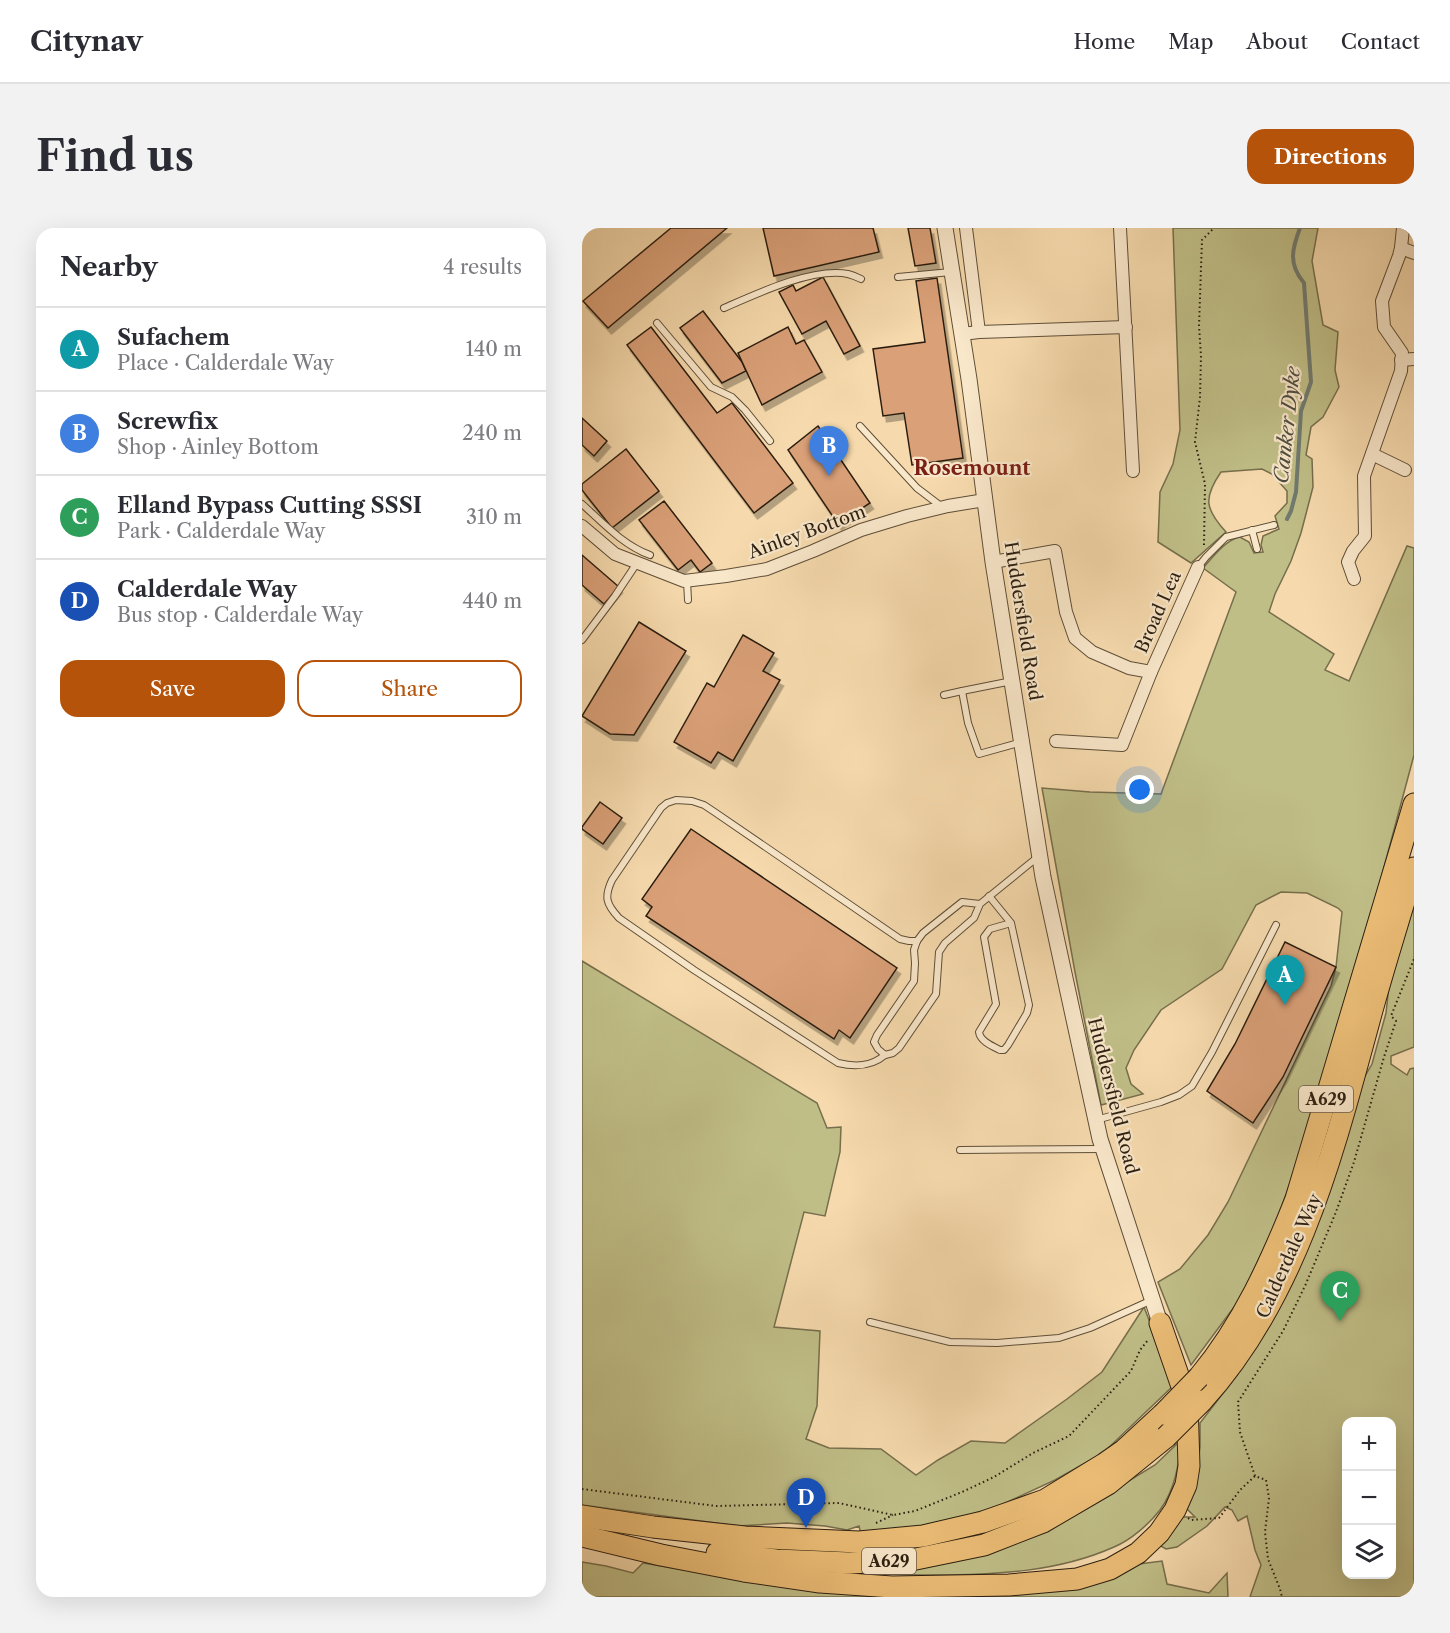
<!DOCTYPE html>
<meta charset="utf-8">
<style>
:root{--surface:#fff;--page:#f2f2f3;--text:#2b2b33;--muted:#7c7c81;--line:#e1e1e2;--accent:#b45309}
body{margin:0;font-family:"Libre Caslon Text",serif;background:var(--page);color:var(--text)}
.controls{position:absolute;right:18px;bottom:18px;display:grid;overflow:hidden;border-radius:12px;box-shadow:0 6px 24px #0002}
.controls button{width:54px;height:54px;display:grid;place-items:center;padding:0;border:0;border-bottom:2px solid var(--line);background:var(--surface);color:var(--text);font:30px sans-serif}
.you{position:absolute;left:558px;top:562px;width:21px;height:21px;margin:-15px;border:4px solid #fff;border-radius:50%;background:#1a73e8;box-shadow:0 0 0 9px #1a73e833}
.badge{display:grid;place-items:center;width:39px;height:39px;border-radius:50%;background:var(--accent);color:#fff;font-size:20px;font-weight:700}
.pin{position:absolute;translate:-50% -50px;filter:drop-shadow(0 2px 3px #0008)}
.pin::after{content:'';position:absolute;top:32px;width:21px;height:18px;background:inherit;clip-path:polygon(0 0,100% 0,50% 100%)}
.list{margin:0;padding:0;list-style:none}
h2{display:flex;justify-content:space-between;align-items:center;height:78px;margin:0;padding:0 24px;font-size:26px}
h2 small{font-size:20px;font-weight:400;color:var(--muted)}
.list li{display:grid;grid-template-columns:39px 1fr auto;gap:18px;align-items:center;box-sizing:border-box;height:84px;padding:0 24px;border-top:2px solid var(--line)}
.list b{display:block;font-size:22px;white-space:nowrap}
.list p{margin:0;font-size:20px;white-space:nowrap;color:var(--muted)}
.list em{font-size:20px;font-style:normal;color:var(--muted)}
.actions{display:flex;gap:12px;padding:18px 24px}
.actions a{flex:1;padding:14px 0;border:2px solid var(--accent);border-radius:18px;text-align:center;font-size:21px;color:var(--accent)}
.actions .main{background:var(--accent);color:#fff}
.icon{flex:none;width:33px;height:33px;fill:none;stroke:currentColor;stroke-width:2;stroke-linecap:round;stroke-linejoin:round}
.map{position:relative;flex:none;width:832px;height:1369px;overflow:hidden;border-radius:18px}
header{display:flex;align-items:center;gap:36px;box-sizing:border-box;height:84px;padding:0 30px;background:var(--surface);border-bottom:2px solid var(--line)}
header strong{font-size:28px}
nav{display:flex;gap:33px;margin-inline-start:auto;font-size:21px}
.intro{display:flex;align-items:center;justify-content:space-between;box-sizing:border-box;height:144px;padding:0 36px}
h1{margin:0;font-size:42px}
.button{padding:15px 27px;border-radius:18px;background:var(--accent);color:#fff;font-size:21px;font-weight:700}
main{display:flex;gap:36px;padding:0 36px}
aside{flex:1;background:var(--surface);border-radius:18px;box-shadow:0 6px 24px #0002}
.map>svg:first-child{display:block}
</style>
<header>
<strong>Citynav</strong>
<nav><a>Home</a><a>Map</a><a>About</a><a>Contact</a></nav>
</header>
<div class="intro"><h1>Find us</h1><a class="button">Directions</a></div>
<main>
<aside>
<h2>Nearby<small>4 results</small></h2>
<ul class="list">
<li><span class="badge" style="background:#0f9aa8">A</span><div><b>Sufachem</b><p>Place · Calderdale Way</p></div><em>140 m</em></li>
<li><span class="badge" style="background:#3f7fe0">B</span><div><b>Screwfix</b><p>Shop · Ainley Bottom</p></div><em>240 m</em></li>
<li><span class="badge" style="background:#2e9e5b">C</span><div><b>Elland Bypass Cutting SSSI</b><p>Park · Calderdale Way</p></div><em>310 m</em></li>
<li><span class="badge" style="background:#1a4fb4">D</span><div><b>Calderdale Way</b><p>Bus stop · Calderdale Way</p></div><em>440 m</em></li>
</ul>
<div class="actions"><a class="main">Save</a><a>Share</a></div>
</aside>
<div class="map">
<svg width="832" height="1369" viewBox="0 0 832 1369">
<defs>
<filter id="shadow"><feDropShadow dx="3.5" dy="6" stdDeviation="0" flood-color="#0004"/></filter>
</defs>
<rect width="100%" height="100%" fill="#f6daad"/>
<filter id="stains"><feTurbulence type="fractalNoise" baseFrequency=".00333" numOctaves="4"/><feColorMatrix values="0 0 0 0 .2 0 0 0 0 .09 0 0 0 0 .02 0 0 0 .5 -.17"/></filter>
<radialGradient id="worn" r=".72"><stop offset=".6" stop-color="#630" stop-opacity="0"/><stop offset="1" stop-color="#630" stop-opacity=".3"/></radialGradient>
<!-- green -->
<g fill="#c0be87" stroke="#766e4c" stroke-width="1.5" fill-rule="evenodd">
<path d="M591 0H736L730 33 741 97 756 104 753 142 757 159 741 189 729 199 724 227 730 231 731 259 719 305 709 333 693 366 687 384 752 426 743 442 767 453 825 318 832 320V527L790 684 715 935 695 992 658 1071 609 1137 576 1054 598 1041 626 1007 646 974 749 758 754 739 760 684 756 680 725 665 699 664 674 677 640 741 579 782 552 822 544 840 549 856 561 866 519 877 493 744 460 560 508 564 579 566 654 364 621 340C632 328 642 313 658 309L667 314 672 325 681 324 679 317 681 308 697 301 693 288 705 275V263L690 246 680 241 639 244C621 270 623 281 644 304L609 335 576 314 578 264 591 236 598 202Z"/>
<path d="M832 665V819L809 828V836L825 847 828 841 832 840V1369H668L679 1337 673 1322 665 1288 656 1293 650 1282 643 1279 625 1298 595 1319 584 1321 577 1317 596 1289H613L602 1278 616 1235 618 1219V1195L656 1146 654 1143 775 862 790 836 804 785 807 758ZM764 1194H810V1346H764Z"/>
<path d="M0 733 235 875 245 900 259 899 258 924 243 988 222 984 192 1099 238 1103 235 1178 224 1211 247 1220 299 1221 334 1247 356 1232 389 1213 423 1215 485 1171 520 1144 562 1079 592 1157 521 1225 473 1252 421 1276 358 1297 279 1306 277 1298 265 1302 243 1298 205 1295 156 1298 0 1277Z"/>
<path d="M599 1212C597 1236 593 1262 578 1282 567 1296 549 1312 532 1319 476 1344 413 1347 352 1347 312 1347 273 1345 233 1343L342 1334 527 1265 573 1237Z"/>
<path d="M580 1333 585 1356 627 1365 645 1345 646 1369H0V1334L24 1338 51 1345 61 1335 159 1351 403 1367 557 1336Z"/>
</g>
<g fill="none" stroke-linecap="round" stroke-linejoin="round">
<!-- stream -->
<path stroke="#707b71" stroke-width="4" d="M705 291 709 283 714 264 719 183 729 154 722 55C706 36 710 21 718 0"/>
</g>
<!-- building -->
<g fill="#daa078" stroke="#2c1f11" stroke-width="1.5" filter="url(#shadow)">
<path d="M89 0H145L26 100 1 73Z"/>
<path d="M181 0H291L297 24 192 48Z"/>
<path d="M326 0H348L354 35 333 38Z"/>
<path d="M241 49 278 118 262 126 244 93 220 106 197 64 211 57 214 63Z"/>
<path d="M355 50 381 230 330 237 322 185 301 188 291 121 343 114 334 53Z"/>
<path d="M121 83 160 134 164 143 140 155 98 100Z"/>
<path d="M69 99 135 185 150 175 211 255 172 285 45 117Z"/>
<path d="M206 99 214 116 222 112 240 144 180 177 156 125Z"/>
<path d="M0 190 25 213 12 228 0 217Z"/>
<path d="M236 198 288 275 256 296 206 222Z"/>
<path d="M44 221 77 263 30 300 0 262V256Z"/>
<path d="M82 273 130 335 118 344 109 332 96 342 57 292Z"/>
<path d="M0 327 37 359 22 376 0 357Z"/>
<path d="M57 394 104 423 52 507 28 506 0 488Z"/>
<path d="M161 407 192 425 181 443 198 452 151 533 136 524 129 535 92 514 125 455 132 459Z"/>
<path d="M18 574 40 590 21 616 0 601V599Z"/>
<path d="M109 601 315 740 268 810 257 802 252 811 64 688 70 679 60 671Z"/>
<path d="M703 714 754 739 701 849 671 895 625 863 653 816Z"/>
</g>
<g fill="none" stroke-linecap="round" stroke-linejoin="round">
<!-- service casing -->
<g stroke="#5e4e38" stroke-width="8">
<g id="service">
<path d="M316 49 369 44"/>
<path d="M142 80C174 66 231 39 266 46 270 47 275 49 279 51"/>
<path d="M75 95 129 159 150 169 163 182 188 213"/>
<path d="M278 198 335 260 360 279"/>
<path d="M0 276C21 295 41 317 68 327"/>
<path d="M670 302 675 321"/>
<path d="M616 339 624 329 644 309 692 297"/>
<path d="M105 353 106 372"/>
<path d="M0 412 33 368 55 335"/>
<path d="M430 453 380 463 386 495 397 526 440 514"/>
<path d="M362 467 380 463"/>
<path d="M407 668 429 695 447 777 445 785 426 817 422 822H418C410 818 398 813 397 804L414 776 402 709 408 701 429 695"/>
<path d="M398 676 380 674 341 705 335 713 332 722 333 735 332 753 295 807 292 814 296 821 303 827 311 825 317 820 354 766 357 724 363 715 392 690 398 676 457 628"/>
<path d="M303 827C289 839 273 839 256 835L112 742 37 690C24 676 22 669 30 652L79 580 85 575 94 572 110 573 122 577 134 585 318 711 327 713H335"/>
<path d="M514 892 579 874 597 867 610 858 630 824 694 697"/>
<path d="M378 922 520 921"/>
<path d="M288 1094 368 1114 415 1115 477 1110 508 1100 570 1072"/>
</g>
</g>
<!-- minor casing -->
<g stroke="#5e4e38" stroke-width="14">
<g id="minor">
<path d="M384 0 397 104"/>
<path d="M538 0 551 243"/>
<path d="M819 20 832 25"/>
<path d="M380 106 397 104 544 99"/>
<path d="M819 132 832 131"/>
<path d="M790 226 823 242"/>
<path d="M0 298 33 326 102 353 144 348 185 341 231 323 279 302 325 288 366 278 403 272"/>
<path d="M411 334 473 323 484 384 493 410 510 424 547 440 569 444 616 339"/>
<path d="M772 351 766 334 771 323 783 308 782 248 819 143 820 125 802 99 800 73 817 28 819 20 821 0"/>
<path d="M474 513 540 517 569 444"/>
</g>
</g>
<!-- tertiary casing -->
<g stroke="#5e4e38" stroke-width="17">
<path id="tertiary" d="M363 0 387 151 411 334 461 649 518 911 578 1095"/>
</g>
<!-- trunk casing -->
<g stroke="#2c1f11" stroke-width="23">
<g id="trunk">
<path d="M617 1149C661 1096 689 1034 714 971L832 576"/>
<path d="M620 1173C714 1070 750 929 786 797 800 744 817 692 832 640"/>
<path d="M0 1288 71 1299 163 1309 277 1314 341 1308 401 1294 463 1272 522 1236 542 1222 581 1186"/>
<path d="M0 1308 79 1327 162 1343 238 1354 310 1359 427 1357 495 1351 528 1341 556 1325 577 1305 593 1282 604 1257 607 1238 605 1173 578 1095"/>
<path d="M135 1325 194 1332 267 1335 329 1332 402 1317 461 1294 526 1256 584 1209"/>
</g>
</g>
<!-- path -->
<g stroke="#2c1f11" stroke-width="2" stroke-dasharray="1.5 3" stroke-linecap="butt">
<path d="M622 317 623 256 613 214 618 169 619 128 617 98 620 12 632 0"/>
<path d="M673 1248 658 1204 656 1174 701 1103 723 1058 754 984 772 934 802 829 814 793 809 788 832 731"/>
<path d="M0 1261 134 1278 257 1275 311 1287 333 1283 380 1264 412 1249 451 1225 487 1208 549 1143 558 1122 566 1112"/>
<path d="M606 1290 609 1292 637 1290 658 1262 673 1248 684 1252 687 1270 683 1304 686 1331 698 1361 700 1369"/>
<path d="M294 1295 311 1287"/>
</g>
<!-- service -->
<use href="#service" stroke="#f9e7ca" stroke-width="6"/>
<!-- minor -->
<use href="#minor" stroke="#f9e7ca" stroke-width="12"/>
<!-- tertiary -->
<use href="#tertiary" stroke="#f9e7ca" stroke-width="15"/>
<!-- trunk -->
<use href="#trunk" stroke="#ebbd76" stroke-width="21"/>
<!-- trunk-bridge casing -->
<g stroke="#2c1f11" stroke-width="23" stroke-linecap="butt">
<g id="trunk-bridge">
<path d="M581 1186 617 1149"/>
<path d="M584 1209 620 1173"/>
</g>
</g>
<!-- trunk-bridge -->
<use href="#trunk-bridge" stroke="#ebbd76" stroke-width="21"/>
</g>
<g text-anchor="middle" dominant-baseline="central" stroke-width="4.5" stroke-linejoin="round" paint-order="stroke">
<!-- shield labels -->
<g fill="#f9e7ca" stroke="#6a5b48" stroke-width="1.5">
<rect x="717" y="858" width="54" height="26" rx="4.5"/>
<rect x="280" y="1320" width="54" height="26" rx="4.5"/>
</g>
<g font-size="16" font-weight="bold" fill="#2c1f11">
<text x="744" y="871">A629</text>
<text x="307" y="1333">A629</text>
</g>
<!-- street labels -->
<g font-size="18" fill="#2c1f11" stroke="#f9e7ca">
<text transform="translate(225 304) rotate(-20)">Ainley Bottom</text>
<text transform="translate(576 384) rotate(-66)">Broad Lea</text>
<text transform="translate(441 393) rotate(81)">Huddersfield Road</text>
<text transform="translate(531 868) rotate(76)">Huddersfield Road</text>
<text transform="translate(707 1028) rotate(-66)">Calderdale Way</text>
</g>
<!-- water labels -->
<g font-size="20" font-style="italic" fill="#4e4d41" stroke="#f9e7ca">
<text transform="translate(705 197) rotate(-84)">Canker Dyke</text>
</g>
<!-- neighbourhood labels -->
<g font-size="20" font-weight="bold" fill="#7a1f14" stroke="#f9e7ca">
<text x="390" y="240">Rosemount</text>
</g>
</g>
<rect width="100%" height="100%" filter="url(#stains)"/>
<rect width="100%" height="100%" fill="url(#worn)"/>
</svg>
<div class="controls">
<button>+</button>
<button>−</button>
<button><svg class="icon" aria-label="layers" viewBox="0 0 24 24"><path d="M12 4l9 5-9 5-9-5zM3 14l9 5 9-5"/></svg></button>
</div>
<div class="you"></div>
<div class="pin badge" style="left:703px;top:777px;background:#0f9aa8">A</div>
<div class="pin badge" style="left:247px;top:248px;background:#3f7fe0">B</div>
<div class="pin badge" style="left:758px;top:1093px;background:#2e9e5b">C</div>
<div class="pin badge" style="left:224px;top:1300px;background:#1a4fb4">D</div>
</div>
</main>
